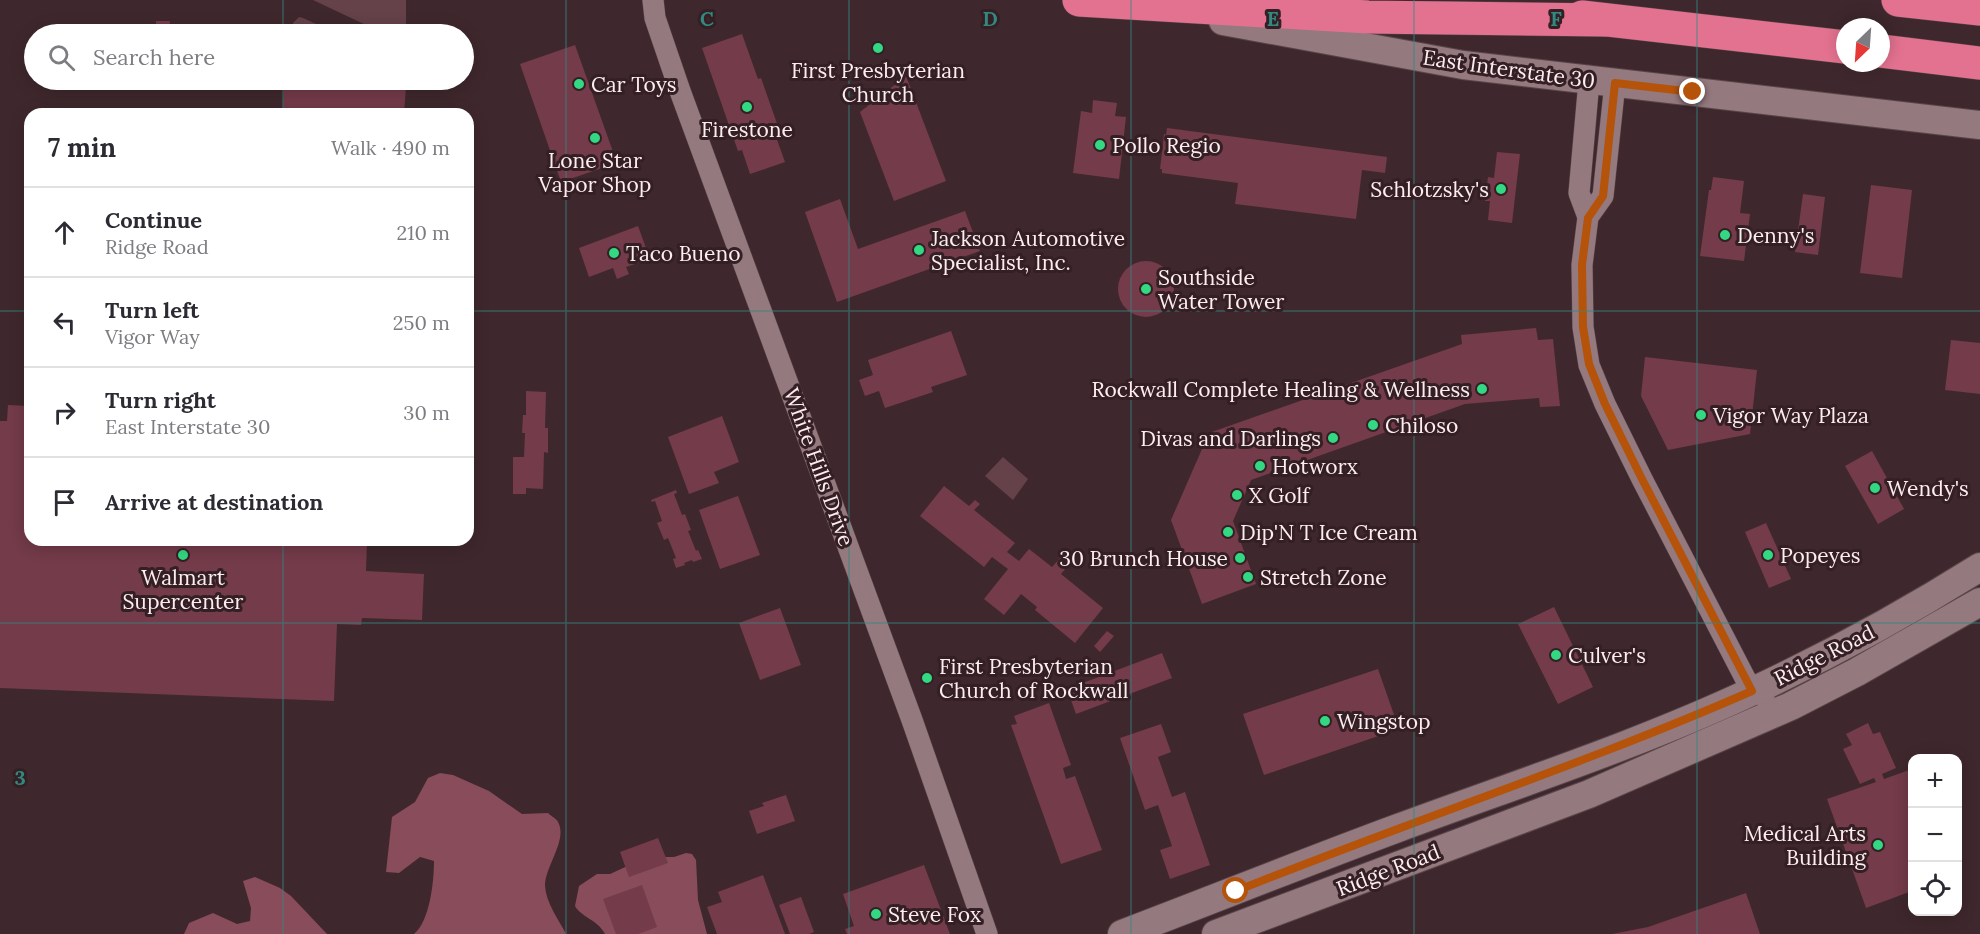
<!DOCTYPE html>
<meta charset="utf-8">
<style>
:root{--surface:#fff;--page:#f2f2f3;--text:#2b2b33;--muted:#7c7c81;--line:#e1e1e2}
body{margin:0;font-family:Lora,serif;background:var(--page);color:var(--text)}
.controls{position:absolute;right:18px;bottom:18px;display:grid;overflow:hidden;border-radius:12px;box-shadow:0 3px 15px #0003}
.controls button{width:54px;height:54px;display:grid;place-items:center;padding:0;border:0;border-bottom:2px solid var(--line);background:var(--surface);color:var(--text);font:30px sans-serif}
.compass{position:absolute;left:1836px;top:18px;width:54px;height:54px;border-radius:50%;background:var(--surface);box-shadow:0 3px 15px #0003;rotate:205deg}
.stop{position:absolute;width:18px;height:18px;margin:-14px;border:4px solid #b45309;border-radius:50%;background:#fff}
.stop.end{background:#b45309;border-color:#fff;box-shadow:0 2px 6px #0008}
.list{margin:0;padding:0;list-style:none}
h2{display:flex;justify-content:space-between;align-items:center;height:78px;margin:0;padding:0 24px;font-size:26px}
h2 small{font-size:20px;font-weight:400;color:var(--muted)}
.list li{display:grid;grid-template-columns:39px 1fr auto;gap:18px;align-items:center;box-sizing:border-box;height:90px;padding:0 24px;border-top:2px solid var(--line)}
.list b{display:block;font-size:22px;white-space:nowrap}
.list p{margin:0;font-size:20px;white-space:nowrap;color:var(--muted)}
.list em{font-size:20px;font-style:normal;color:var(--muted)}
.icon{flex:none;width:33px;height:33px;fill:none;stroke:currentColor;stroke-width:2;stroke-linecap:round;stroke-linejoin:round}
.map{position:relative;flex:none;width:1980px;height:934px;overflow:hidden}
.search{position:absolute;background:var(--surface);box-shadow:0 3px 15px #0003;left:24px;top:24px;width:450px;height:66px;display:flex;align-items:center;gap:15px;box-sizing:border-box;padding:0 21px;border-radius:33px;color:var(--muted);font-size:22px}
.panel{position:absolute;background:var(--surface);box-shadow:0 3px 15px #0003;left:24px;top:108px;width:450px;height:438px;border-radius:18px}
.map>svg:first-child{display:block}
</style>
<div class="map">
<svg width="1980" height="934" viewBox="0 0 1980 934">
<rect width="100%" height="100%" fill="#3f282d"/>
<!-- green -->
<g fill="#654149">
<path d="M313 0H406V29L403 34H385Z"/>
<path d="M299 17 303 18 338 34H292L293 23Z"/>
<path d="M1003 457 1028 479 1013 500 985 476Z"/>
</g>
<!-- forest -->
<g fill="#884c5b">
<path d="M440 773 453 775 489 791 522 814 548 813C551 816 557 819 558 822 568 840 545 866 545 886 546 903 559 920 566 934H414C430 921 434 881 434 861L420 857 399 873 386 872 392 817 415 802 428 778Z"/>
<path d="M686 853 692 854 696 860 698 900 707 934H605C597 919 582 918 575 906L579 886 597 874H610L647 857H674Z"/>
<path d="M255 877 280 888 291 896 327 934H184L189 923 213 913 237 924 250 921 251 908 243 881Z"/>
</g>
<!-- building -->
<g fill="#743b4a">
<path d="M156 21H170L169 34H156Z"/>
<path d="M742 34 758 79 761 78 781 135 776 137 785 162 750 174 742 150 738 151 702 48Z"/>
<path d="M575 45 617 163 561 182 520 64Z"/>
<path d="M906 76 946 181 894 201 860 112Z"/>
<path d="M334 81 355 82V85L406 86 404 114H283L284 83 334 85Z"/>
<path d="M1093 100 1117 103 1115 116 1126 117 1119 179 1073 173 1081 111 1092 113Z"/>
<path d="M1167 128 1387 157 1385 173 1362 170 1356 219 1235 204 1238 183 1162 173V169H1160L1164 134 1166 135Z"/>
<path d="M1497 152 1520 154 1512 223 1488 220 1490 201H1485L1488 177 1494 178Z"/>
<path d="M1713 177 1744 181 1740 213 1750 214 1744 261 1700 256 1709 190H1711Z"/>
<path d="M1871 185 1912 190 1902 278 1860 273Z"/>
<path d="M1803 194 1825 197 1818 255 1795 252Z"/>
<path d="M840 199 858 249 965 211 980 251 837 302 805 212Z"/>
<path d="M638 226 650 259 626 267 629 274 617 279 613 268 589 277 579 248Z"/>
<circle cx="1146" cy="289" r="28"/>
<path d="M1536 328 1538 340 1553 339 1560 406 1540 407 1539 398 1465 404 1251 480 1233 521 1256 584 1202 604 1171 520 1209 433 1462 344 1461 335Z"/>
<path d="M951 331 967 375 931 387 933 392 885 408 879 391 865 396 859 380 873 375 868 360Z"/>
<path d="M1951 340 1980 343V394L1945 390Z"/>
<path d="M1645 357 1757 370 1750 434 1668 450 1641 396Z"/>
<path d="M526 391 546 392 545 428H548V453L544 452 543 489 526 488V494H513V457H524L525 433H522L523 415H526Z"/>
<path d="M8 405 30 406V540H367L366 571 424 574 422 620 362 618 361 625 337 624 334 701 0 688V421H7Z"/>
<path d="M722 416 739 462 714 472 719 483 689 494 668 437Z"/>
<path d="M1872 451 1904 509 1878 524 1845 466Z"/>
<path d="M944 486 969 506 975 500 980 504 974 510 1015 543 1007 552 1019 561 1029 549 1052 567 1068 549 1076 556 1061 574 1103 608 1075 643 1035 610 1037 607 1021 594 1004 615 984 599 1008 569 992 557 984 567 920 516Z"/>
<path d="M676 490 677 493 674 494 682 515 685 514 691 530 688 531 696 551 698 550 702 559 693 562 692 560 684 563 685 565 676 568 673 559 676 558 668 538 664 540 657 523 662 521 655 501 652 502 651 500Z"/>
<path d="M738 496 760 555 720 569 699 510Z"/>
<path d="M1766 523 1791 579 1769 588 1745 532Z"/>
<path d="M1554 607 1593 687 1558 704 1518 624Z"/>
<path d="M780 608 801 665 760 680 739 623Z"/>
<path d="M1107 631 1114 636 1100 652 1094 646Z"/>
<path d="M1162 653 1172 678 1076 714 1067 689Z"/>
<path d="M1378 669 1399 729 1264 775 1243 714Z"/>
<path d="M1049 703 1071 765 1063 768 1066 779 1075 776 1102 850 1061 864 1011 725 1017 724 1014 716Z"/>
<path d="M1868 723 1873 734 1880 732 1896 768 1882 774 1884 779 1912 769V891L1866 908 1827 799 1876 782 1874 778 1860 784 1843 749 1852 745 1846 734Z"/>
<path d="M1161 724 1171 752 1158 757 1172 797 1185 792 1210 865 1170 879 1160 850 1172 846 1158 805 1145 810 1120 738Z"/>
<path d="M786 795 795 821 757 834 749 811 764 806 762 803Z"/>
<path d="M658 838 668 863 629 877 620 852Z"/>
<path d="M924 865 950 934H847L845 929 854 926 843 894Z"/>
<path d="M763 875 785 934H717L707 907 722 902 718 892Z"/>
<path d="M642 885 657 927 638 934H616L603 899Z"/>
<path d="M1746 893 1760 934H1612L1648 927Z"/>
<path d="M801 897 814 932 809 934H790L779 905Z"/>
</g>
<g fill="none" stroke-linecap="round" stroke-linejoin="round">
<!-- street casing -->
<g stroke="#59464a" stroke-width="22">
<g id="street">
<path d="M653 0 655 18 680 91 912 720 987 934"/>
<path d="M1615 83 1603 196 1588 217 1582 265 1583 327 1589 365 1605 404 1642 479 1745 678 1752 691 1764 696"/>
<path d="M1588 217 1579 193 1589 81"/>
</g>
</g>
<!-- secondary casing -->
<g stroke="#59464a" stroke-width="30">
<g id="secondary">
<path d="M1223 21 1463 65 1980 125"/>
<path d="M1122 934C1214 899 1306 862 1398 828 1517 784 1638 745 1753 691 1832 654 1907 613 1980 567"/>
<path d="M1216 934 1589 794 1791 706 1857 672 1980 602"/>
</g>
</g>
<!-- highway casing -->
<g stroke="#59464a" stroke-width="34">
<g id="highway">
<path d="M1079 0 1368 17 1604 20"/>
<path d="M1898 0 1980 9"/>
<path d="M1582 17 1845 47"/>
<path d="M1881 51 1980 63"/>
</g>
</g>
<!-- street -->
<use href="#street" stroke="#94797e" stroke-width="21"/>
<!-- secondary -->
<use href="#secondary" stroke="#94797e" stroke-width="28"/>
<!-- highway -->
<use href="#highway" stroke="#e37290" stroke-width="33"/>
</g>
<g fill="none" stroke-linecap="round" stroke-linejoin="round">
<!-- route -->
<path stroke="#b45309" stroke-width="8" d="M1236 891C1407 822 1583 765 1752 691L1642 479 1605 404 1589 364 1583 327 1582 265 1588 218 1603 196 1615 83 1693 92"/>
</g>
<!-- grid -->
<path fill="none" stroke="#338882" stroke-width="1.5" stroke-opacity="0.55" d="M283 0V34M566 0V934M849 0V934M1131 0V934M1414 0V934M1697 0V934M283 80V114M0 311H30M468 311H1980M283 540V934M0 623H1980"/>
<!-- markers -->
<g fill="#33d882" stroke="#341f24" stroke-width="2">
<circle cx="878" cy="48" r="6"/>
<circle cx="579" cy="84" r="6"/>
<circle cx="747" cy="107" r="6"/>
<circle cx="595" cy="138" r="6"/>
<circle cx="1100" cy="145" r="6"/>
<circle cx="1501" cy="189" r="6"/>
<circle cx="1725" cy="235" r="6"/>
<circle cx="919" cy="250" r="6"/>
<circle cx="614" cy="253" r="6"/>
<circle cx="1146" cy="289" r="6"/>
<circle cx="1482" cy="389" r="6"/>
<circle cx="1701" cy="415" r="6"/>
<circle cx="1373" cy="425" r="6"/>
<circle cx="1333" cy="438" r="6"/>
<circle cx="1260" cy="466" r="6"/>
<circle cx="1875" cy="488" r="6"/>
<circle cx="1237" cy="495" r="6"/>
<circle cx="1228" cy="532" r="6"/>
<circle cx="183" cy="555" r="6"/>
<circle cx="1768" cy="555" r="6"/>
<circle cx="1240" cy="558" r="6"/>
<circle cx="1248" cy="577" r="6"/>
<circle cx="1556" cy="655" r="6"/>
<circle cx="927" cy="678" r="6"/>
<circle cx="1325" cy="721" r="6"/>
<circle cx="1878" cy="845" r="6"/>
<circle cx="876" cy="914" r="6"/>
</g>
<g text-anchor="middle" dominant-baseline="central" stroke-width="6" stroke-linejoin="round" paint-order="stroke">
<!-- street labels -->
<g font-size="21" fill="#fdedf0" stroke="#341f24">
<text transform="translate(1509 69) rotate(8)">East Interstate 30</text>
<text transform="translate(819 467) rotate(70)">White Hills Drive</text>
<text transform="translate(1824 655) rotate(-27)">Ridge Road</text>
<text transform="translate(1388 870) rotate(-21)">Ridge Road</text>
</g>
<!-- poi labels -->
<g font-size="21" fill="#fdedf0" stroke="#341f24" text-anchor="start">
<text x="878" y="70" text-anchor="middle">First Presbyterian<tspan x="878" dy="24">Church</tspan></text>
<text x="591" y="84">Car Toys</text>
<text x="747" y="129" text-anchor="middle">Firestone</text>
<text x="1112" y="145">Pollo Regio</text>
<text x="595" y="160" text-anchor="middle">Lone Star<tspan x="595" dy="24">Vapor Shop</tspan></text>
<text x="1489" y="189" text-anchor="end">Schlotzsky's</text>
<text x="1737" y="235">Denny's</text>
<text x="931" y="238">Jackson Automotive<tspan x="931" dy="24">Specialist, Inc.</tspan></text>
<text x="626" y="253">Taco Bueno</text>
<text x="1158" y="277">Southside<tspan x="1158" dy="24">Water Tower</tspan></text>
<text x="1470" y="389" text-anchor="end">Rockwall Complete Healing &amp; Wellness</text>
<text x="1713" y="415">Vigor Way Plaza</text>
<text x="1385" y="425">Chiloso</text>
<text x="1321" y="438" text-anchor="end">Divas and Darlings</text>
<text x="1272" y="466">Hotworx</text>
<text x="1887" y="488">Wendy's</text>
<text x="1249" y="495">X Golf</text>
<text x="1240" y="532">Dip'N T Ice Cream</text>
<text x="1780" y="555">Popeyes</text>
<text x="1228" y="558" text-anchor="end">30 Brunch House</text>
<text x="183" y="577" text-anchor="middle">Walmart<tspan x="183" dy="24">Supercenter</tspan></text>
<text x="1260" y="577">Stretch Zone</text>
<text x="1568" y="655">Culver's</text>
<text x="939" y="666">First Presbyterian<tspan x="939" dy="24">Church of Rockwall</tspan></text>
<text x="1337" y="721">Wingstop</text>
<text x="1866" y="833" text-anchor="end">Medical Arts<tspan x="1866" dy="24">Building</tspan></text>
<text x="888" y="914">Steve Fox</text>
</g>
</g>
<g font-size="20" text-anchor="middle" font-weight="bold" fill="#338882" stroke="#341f24" stroke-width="6" stroke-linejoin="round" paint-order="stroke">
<text x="707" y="26">C</text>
<text x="990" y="26">D</text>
<text x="1273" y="26">E</text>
<text x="1556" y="26">F</text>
<text x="20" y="785">3</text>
</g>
</svg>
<div class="controls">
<button>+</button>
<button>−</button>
<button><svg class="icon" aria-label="locate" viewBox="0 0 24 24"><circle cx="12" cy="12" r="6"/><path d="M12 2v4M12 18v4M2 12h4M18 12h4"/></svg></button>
</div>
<svg class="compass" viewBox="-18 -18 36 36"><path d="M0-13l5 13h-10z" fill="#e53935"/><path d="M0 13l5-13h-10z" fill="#7c7c81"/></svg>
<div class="stop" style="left:1236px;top:891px"></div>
<div class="stop end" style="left:1693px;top:92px"></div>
<div class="search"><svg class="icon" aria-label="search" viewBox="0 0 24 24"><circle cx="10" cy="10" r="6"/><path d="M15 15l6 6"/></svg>Search here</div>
<section class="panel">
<h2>7 min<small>Walk · 490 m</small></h2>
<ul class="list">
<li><svg class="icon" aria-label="ahead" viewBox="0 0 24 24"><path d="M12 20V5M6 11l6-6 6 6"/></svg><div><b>Continue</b><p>Ridge Road</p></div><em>210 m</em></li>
<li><svg class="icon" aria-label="left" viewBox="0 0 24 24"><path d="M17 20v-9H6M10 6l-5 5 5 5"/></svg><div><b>Turn left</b><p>Vigor Way</p></div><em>250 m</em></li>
<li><svg class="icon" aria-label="right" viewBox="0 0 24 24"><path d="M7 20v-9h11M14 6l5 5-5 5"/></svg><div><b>Turn right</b><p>East Interstate 30</p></div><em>30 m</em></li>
<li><svg class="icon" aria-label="arrive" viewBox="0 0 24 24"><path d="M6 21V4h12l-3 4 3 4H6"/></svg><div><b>Arrive at destination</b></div></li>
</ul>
</section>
</div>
